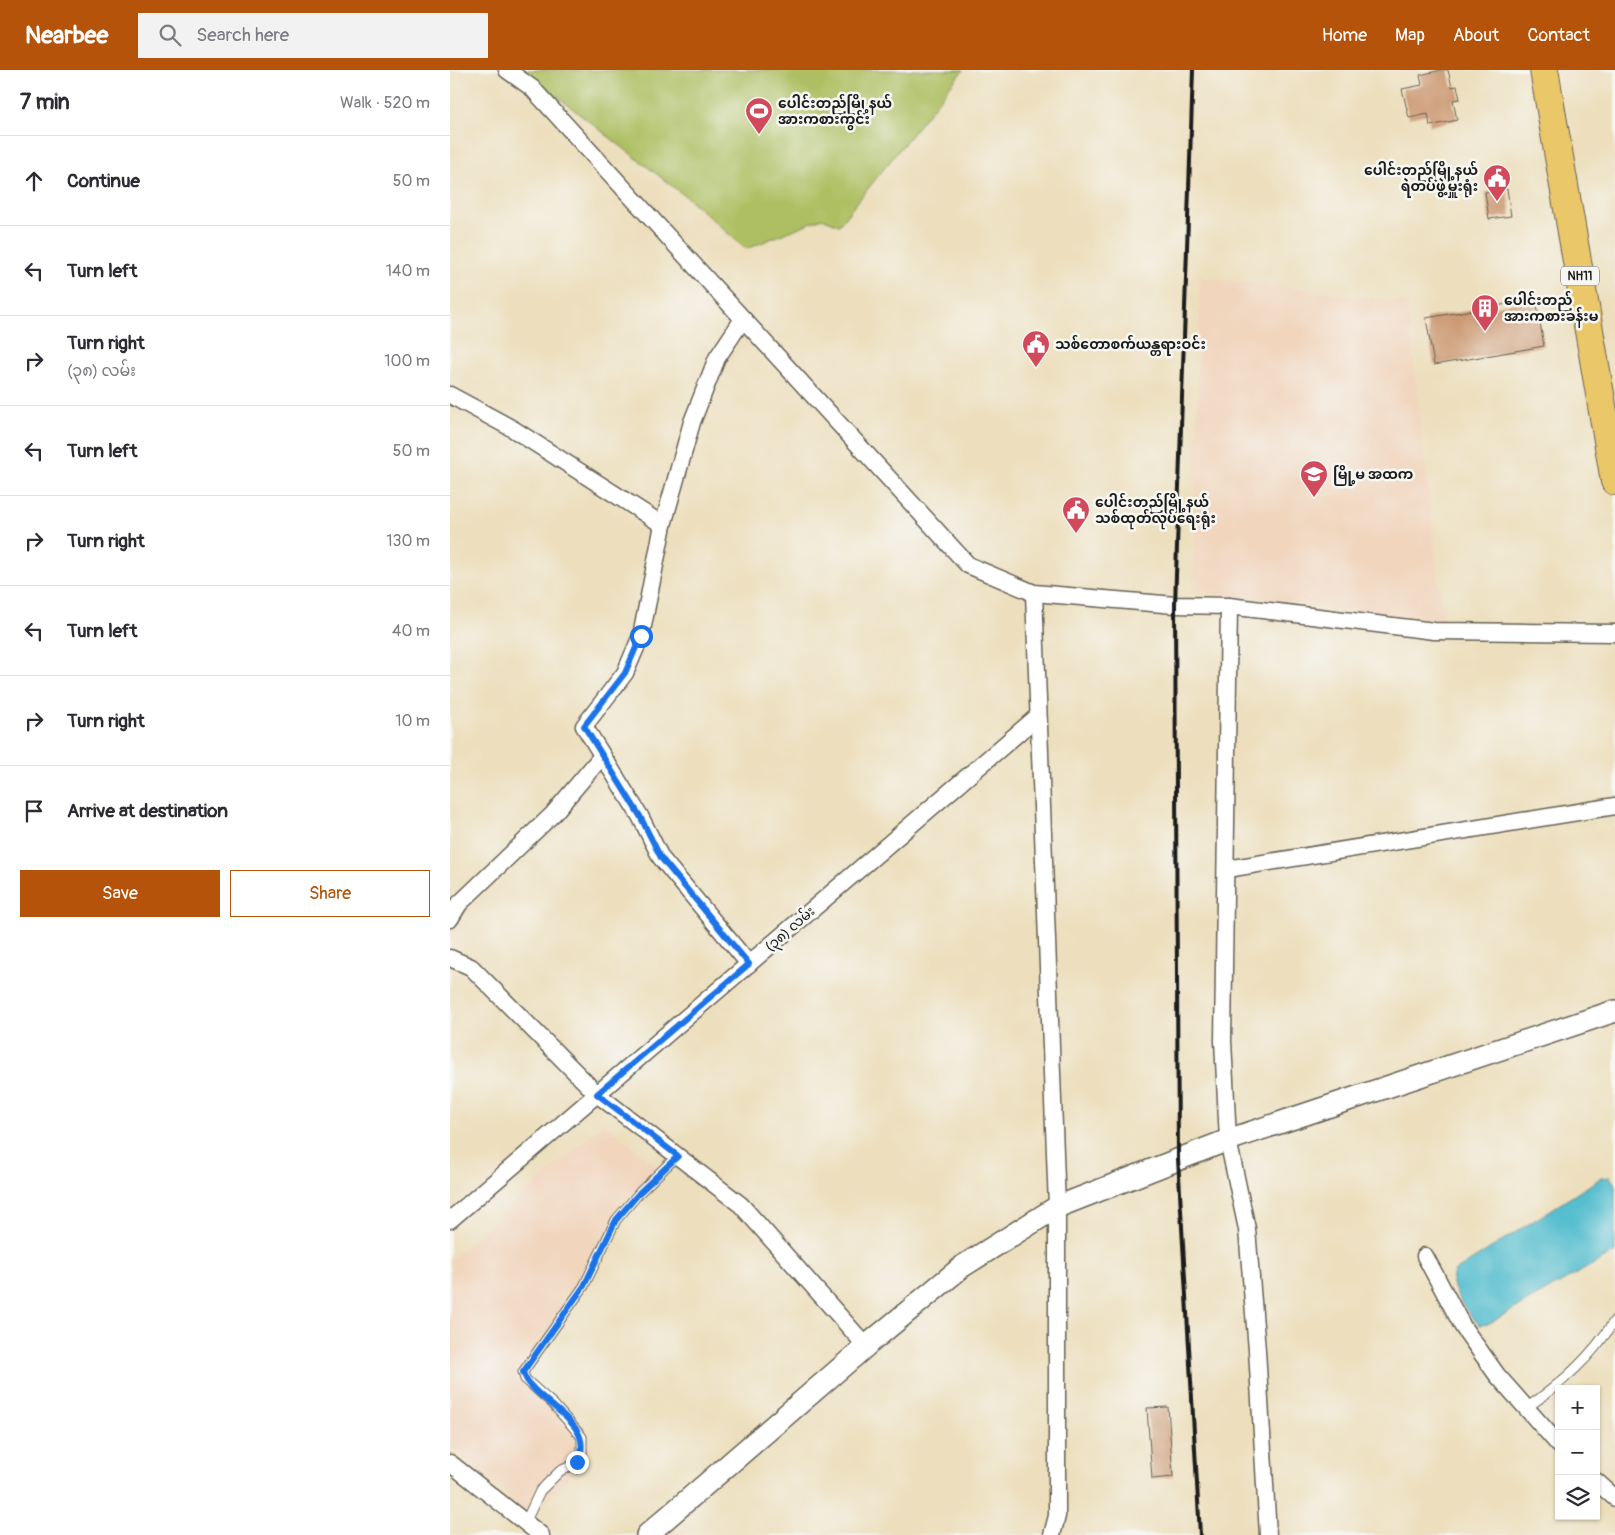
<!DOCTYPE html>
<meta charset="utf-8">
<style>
:root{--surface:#fff;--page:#f2f2f3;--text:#2b2b33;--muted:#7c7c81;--line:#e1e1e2;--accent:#b45309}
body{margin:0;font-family:Pangolin,"Noto Sans Myanmar",sans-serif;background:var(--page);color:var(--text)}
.controls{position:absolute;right:15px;bottom:15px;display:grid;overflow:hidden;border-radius:0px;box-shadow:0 1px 4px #0004}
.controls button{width:45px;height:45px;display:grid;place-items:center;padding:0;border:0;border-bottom:1px solid var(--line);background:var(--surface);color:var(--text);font:25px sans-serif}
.stop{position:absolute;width:15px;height:15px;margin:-11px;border:4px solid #1a73e8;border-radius:50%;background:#fff}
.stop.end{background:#1a73e8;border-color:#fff;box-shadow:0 1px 5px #0008}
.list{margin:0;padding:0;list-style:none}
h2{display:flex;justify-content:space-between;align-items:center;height:65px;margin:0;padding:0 20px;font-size:21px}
h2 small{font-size:16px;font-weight:400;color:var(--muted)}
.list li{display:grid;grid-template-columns:32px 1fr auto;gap:15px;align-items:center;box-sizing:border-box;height:90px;padding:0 20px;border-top:1px solid var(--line)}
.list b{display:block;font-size:19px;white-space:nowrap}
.list p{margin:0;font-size:16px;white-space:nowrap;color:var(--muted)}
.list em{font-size:16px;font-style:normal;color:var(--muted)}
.actions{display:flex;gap:10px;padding:15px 20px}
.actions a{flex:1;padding:11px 0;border:1px solid var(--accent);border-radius:0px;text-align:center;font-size:18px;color:var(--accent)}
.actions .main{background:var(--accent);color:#fff}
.icon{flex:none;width:28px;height:28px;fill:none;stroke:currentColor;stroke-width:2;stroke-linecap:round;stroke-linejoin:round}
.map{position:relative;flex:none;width:1165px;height:1465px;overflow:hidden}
header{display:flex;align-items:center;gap:30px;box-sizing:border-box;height:70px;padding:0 25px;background:var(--accent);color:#fff}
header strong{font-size:24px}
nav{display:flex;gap:28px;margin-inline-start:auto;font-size:18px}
.search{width:350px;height:45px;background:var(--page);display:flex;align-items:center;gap:12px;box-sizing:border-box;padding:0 18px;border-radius:0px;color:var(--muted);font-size:19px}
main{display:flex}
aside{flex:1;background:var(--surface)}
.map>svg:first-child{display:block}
</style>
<header>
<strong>Nearbee</strong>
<div class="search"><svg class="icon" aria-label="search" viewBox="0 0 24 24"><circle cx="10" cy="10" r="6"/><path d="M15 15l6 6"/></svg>Search here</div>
<nav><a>Home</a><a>Map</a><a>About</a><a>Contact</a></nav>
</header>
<main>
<aside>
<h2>7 min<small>Walk · 520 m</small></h2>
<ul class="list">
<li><svg class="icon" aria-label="ahead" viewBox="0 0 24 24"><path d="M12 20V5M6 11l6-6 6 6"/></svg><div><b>Continue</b></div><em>50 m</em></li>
<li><svg class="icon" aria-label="left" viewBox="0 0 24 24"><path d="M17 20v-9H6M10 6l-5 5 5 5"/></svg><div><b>Turn left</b></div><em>140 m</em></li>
<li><svg class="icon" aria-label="right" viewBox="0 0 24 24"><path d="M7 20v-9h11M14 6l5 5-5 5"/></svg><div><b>Turn right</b><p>(၃၈) လမ်း</p></div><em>100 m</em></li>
<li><svg class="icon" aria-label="left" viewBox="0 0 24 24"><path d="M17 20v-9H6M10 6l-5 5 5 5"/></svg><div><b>Turn left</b></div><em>50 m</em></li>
<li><svg class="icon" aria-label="right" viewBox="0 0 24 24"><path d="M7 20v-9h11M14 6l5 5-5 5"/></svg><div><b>Turn right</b></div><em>130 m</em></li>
<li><svg class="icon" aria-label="left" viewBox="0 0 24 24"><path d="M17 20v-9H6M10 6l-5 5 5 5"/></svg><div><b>Turn left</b></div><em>40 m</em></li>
<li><svg class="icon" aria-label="right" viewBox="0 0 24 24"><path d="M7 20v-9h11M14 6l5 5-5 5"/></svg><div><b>Turn right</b></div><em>10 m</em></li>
<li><svg class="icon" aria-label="arrive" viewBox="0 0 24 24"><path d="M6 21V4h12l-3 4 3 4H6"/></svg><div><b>Arrive at destination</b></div></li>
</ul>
<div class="actions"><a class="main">Save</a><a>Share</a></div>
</aside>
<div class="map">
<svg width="1165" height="1465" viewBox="0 0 1165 1465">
<rect width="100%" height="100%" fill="#f6f6f2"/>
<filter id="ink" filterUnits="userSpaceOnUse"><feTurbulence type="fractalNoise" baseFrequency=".02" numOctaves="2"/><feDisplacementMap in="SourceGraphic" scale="10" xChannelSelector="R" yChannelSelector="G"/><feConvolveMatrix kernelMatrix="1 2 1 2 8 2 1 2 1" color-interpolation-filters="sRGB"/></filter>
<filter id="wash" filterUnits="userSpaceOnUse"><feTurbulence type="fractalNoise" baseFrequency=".0096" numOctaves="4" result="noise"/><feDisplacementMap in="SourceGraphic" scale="20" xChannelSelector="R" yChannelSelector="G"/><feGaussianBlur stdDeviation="1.12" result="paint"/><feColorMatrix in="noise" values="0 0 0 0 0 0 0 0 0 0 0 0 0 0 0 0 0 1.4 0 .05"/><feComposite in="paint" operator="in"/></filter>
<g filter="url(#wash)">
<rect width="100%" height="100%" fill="#eddfbd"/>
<!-- built -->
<g fill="#f1d5bd">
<path d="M750 207 957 232 993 550 743 522Z"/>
<path d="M154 1053 216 1104 165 1157 72 1313 145 1376 84 1447 0 1376V1190Z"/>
</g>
<!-- green -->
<path fill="#adbf62" stroke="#646e3f" d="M73 0H513L389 155 372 148 296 179 240 130Z"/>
<!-- water -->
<path fill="#54becf" stroke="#386d76" d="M1160 1107 1165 1114V1182L1038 1254 1030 1255C1019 1246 995 1215 1005 1201L1151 1108Z"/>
<g id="blocks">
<!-- building -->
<g fill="#cc9a73">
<path d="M991 0H998L1002 17 1007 16 1010 29 1003 30 1007 50 980 56 978 44 959 48 952 19 972 15 970 5Z"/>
<path d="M1057 119 1061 146 1039 149 1035 122Z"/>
<path d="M1086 229 1094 276 984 295 976 248Z"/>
<path d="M718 1337 723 1407 702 1409 697 1338Z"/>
</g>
</g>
</g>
<g filter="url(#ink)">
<use href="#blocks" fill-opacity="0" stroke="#656054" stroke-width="1"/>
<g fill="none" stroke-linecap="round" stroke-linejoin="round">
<!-- service casing -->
<g stroke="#656054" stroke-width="11">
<g id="service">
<path d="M1075 1339C1112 1313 1141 1288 1165 1250"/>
<path d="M75 1453 90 1421 110 1401 127 1393 132 1384V1367L103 1334 75 1309 73 1302 134 1216 166 1150 190 1122 227 1086"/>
</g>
</g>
<!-- minor casing -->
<g stroke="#656054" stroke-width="19">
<g id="minor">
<path d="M57 0 82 18 518 495 584 523 725 535 779 536 984 561 1165 563"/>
<path d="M293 249 267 288 242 352 213 455 191 566 175 603 134 656 190 746 211 788 299 894"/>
<path d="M0 325 63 359 213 455"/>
<path d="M584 523 607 1137V1446L602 1465"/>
<path d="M779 536 773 971 778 1070 797 1159 807 1280 818 1465"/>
<path d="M777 799 1165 736"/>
<path d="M0 849 9 834 103 744 152 686"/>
<path d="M0 888 21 897 147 1024 291 1135 416 1276"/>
<path d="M0 1150 588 646"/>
<path d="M975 1186 1013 1257 1047 1305 1109 1375"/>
<path d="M0 1393 91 1465"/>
<path d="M1146 1411 1165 1428"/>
</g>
</g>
<!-- tertiary casing -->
<g stroke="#656054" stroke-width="24">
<path id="tertiary" d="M197 1465 416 1276 513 1196 607 1137 778 1070 1165 941"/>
</g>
<!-- trunk casing -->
<g stroke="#656054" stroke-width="30">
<path id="trunk" d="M1094 0 1165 411"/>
</g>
<!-- service -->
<use href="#service" stroke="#fff" stroke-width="9"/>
<!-- minor -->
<use href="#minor" stroke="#fff" stroke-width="16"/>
<!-- tertiary -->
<use href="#tertiary" stroke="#fff" stroke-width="21"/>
<!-- trunk -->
<use href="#trunk" stroke="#eac769" stroke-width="28"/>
<!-- rail -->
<path stroke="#1c1c1c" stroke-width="4" d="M743 0 725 535 728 1089 750 1465"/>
</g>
</g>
<g fill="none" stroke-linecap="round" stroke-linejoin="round" filter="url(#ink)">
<!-- route -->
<path stroke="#1a73e8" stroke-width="6" d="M127 1392C150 1352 82 1333 73 1302L134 1216 166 1150 190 1122 228 1086 147 1024 299 894 211 788 190 746 134 656 175 603 191 566"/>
</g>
<!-- icons -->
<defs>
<g id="stadium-pin" transform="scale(1.4375)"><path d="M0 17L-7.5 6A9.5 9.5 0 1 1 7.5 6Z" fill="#d1495b" stroke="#f6f6f2"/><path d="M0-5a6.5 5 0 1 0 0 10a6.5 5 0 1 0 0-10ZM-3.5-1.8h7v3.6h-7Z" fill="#fff"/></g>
<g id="civic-pin" transform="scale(1.4375)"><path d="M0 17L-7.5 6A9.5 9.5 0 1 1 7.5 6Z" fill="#d1495b" stroke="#f6f6f2"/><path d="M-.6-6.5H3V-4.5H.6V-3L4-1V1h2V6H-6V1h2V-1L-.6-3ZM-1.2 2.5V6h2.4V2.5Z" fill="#fff"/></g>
<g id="building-pin" transform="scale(1.4375)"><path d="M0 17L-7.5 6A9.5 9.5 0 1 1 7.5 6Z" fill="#d1495b" stroke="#f6f6f2"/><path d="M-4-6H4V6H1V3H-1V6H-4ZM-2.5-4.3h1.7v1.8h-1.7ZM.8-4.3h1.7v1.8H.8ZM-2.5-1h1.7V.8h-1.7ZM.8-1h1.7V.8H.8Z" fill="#fff"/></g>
<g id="school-pin" transform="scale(1.4375)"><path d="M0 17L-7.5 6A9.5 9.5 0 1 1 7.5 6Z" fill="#d1495b" stroke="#f6f6f2"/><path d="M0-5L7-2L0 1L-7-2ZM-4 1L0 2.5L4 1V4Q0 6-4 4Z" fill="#fff"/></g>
</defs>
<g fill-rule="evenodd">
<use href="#stadium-pin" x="309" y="41"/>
<use href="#civic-pin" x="1047" y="108"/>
<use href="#building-pin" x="1035" y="238"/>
<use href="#civic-pin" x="586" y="274"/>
<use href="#school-pin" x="864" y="404"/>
<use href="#civic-pin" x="626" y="440"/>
</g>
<g text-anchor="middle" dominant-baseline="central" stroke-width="5" stroke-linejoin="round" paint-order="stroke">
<!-- shield labels -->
<rect fill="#f6f6f2" stroke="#5d5d5c" stroke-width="1" x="1111" y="196.5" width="38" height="19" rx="4"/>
<g font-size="12" font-weight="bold" fill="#1c1c1c">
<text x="1130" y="206">NH11</text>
</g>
<!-- poi labels -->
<g font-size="14" font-weight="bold" fill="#1c1c1c" stroke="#f6f6f2" text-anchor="start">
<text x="328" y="33">‌ပေါင်းတည်မြို့နယ်<tspan x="328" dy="16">အားကစားကွင်း</tspan></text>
<text x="1028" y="100" text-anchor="end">ပေါင်းတည်မြို့နယ်<tspan x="1028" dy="16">ရဲတပ်ဖွဲ့မှူးရုံး</tspan></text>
<text x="1054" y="230">ပေါင်းတည်<tspan x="1054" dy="16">အားကစားခန်းမ</tspan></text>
<text x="605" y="274">သစ်တောစက်ယန္တရားဝင်း</text>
<text x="883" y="404">မြို့မ အထက</text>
<text x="645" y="432">ပေါင်းတည်မြို့နယ်<tspan x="645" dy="16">သစ်ထုတ်လုပ်ရေးရုံး</tspan></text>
</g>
<!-- street labels -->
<g font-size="14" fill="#1c1c1c" stroke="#f6f6f2">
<text transform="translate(340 859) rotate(-41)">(၃၈) လမ်း</text>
</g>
</g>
</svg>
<div class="controls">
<button>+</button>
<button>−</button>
<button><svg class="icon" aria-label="layers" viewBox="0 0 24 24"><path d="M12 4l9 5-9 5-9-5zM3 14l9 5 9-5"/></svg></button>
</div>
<div class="stop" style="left:191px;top:566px"></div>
<div class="stop end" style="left:127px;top:1392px"></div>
</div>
</main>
